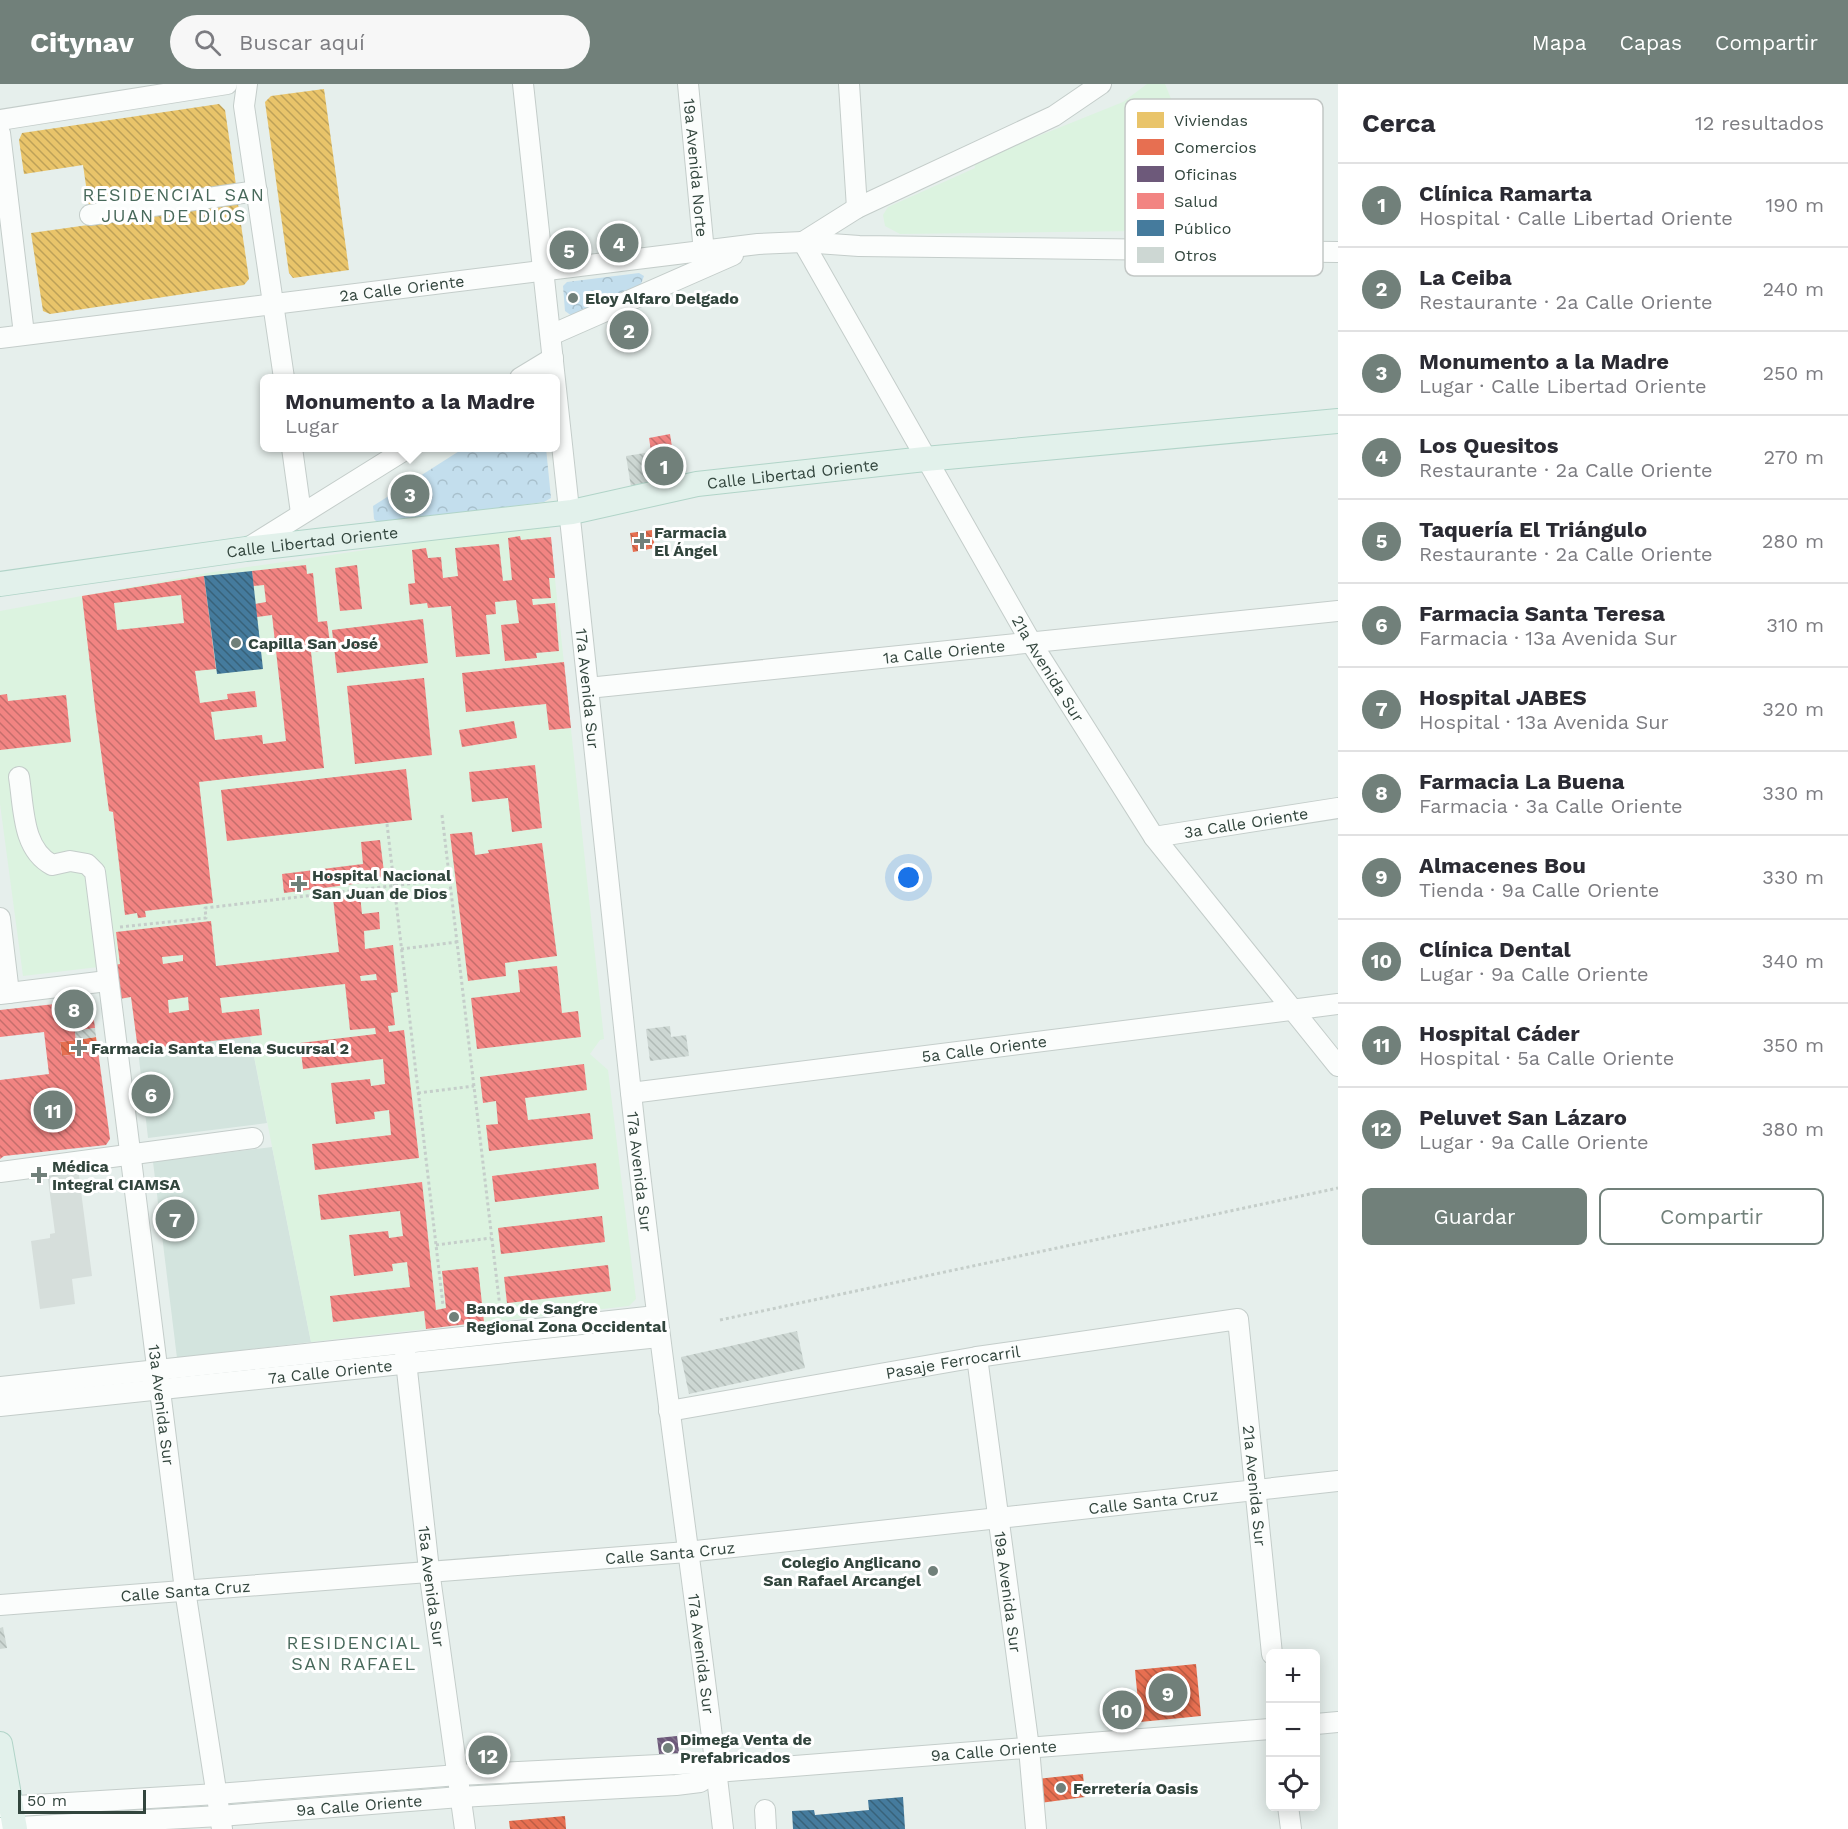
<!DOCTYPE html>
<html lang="es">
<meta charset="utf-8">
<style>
:root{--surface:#fff;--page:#f7f7f7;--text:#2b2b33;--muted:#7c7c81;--line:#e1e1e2;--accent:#71807a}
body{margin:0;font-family:"Work Sans",sans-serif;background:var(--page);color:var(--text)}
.controls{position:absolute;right:18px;bottom:18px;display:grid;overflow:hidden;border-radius:9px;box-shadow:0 3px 15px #0003}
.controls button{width:54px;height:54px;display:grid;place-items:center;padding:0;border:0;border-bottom:2px solid var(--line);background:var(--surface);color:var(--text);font:30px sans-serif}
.scale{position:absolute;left:18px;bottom:15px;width:128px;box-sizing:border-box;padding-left:6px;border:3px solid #32453d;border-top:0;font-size:16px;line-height:21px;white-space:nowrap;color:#32453d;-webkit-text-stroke:4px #fff;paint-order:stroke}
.you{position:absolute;left:909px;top:794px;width:21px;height:21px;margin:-15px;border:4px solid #fff;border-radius:50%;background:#1a73e8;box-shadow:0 0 0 9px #1a73e833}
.badge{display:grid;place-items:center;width:39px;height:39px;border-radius:50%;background:var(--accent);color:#fff;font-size:20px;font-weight:700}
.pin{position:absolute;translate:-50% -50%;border:3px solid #fff;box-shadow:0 2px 6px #0006}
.popup{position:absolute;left:260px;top:290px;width:300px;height:78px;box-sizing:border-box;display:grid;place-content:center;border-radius:9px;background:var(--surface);filter:drop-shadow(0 2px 4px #0005);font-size:20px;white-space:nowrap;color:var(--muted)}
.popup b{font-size:22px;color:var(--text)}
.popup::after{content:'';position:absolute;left:50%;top:100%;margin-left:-12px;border:12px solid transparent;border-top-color:var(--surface)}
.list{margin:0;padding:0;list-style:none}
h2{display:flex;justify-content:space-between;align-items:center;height:78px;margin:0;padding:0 24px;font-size:26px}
h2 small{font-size:20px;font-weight:400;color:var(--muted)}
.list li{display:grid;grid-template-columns:39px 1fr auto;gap:18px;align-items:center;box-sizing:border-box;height:84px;padding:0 24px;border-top:2px solid var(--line)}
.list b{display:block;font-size:22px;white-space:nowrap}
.list p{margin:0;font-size:20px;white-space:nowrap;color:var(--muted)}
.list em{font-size:20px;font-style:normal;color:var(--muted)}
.actions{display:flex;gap:12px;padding:18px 24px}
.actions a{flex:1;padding:14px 0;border:2px solid var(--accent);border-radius:9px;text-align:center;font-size:21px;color:var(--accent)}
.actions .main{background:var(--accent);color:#fff}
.icon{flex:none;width:33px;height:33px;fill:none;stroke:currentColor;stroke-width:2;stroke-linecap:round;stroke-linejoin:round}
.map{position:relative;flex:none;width:1338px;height:1745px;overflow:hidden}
header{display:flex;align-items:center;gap:36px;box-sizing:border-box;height:84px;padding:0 30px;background:var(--accent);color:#fff}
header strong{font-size:28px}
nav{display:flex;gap:33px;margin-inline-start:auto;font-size:21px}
.search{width:420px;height:54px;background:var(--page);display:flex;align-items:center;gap:15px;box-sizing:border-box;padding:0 21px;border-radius:33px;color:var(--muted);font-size:22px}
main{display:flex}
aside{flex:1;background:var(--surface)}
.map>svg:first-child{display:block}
</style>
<header>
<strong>Citynav</strong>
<div class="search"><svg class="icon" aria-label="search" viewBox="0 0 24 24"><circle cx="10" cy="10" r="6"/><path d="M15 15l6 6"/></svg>Buscar aquí</div>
<nav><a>Mapa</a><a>Capas</a><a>Compartir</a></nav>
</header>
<main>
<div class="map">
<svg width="1338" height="1745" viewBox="0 0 1338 1745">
<defs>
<pattern id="forest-crowns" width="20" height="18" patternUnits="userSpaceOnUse" patternTransform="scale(1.5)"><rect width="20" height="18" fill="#c3deed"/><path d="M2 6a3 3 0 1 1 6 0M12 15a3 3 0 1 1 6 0" fill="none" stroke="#a8c0cc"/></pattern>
<pattern id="homes-back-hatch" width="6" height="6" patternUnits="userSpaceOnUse" patternTransform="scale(1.5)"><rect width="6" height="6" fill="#e9c46a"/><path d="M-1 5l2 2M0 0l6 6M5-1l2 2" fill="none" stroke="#bda158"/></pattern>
<pattern id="shops-back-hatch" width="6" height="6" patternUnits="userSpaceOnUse" patternTransform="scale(1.5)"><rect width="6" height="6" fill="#e76f51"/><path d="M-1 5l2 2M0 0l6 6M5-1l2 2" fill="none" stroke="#bc5d44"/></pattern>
<pattern id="offices-back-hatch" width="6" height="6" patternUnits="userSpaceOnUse" patternTransform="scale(1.5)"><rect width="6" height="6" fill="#6d597a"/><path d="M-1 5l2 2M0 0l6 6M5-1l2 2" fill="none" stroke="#82748d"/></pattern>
<pattern id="health-back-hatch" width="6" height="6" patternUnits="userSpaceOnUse" patternTransform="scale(1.5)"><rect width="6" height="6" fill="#f28482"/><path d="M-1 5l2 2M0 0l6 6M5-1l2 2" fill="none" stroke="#c56e6c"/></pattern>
<pattern id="public-back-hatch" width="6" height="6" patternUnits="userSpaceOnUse" patternTransform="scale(1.5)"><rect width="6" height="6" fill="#457b9d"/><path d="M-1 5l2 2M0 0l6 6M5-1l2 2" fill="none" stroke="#38627a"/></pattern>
<pattern id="building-back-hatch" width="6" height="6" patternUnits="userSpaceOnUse" patternTransform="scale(1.5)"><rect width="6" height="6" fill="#cdd7d3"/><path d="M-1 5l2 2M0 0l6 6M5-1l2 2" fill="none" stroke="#b0bab6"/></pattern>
</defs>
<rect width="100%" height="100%" fill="#e6efec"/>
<!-- residential -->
<g fill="#d3e4de">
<path d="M250 952 267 1039 148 1054 138 966Z"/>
<path d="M272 1063 311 1258 177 1274 153 1078Z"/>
</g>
<!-- medical -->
<g fill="#dcf3e0">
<path d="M1147 0H1165L1225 146 900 150 885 142 883 131 888 123 975 84 974 78 1123 18Z"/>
<path d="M549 439 604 955 600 956 590 970 608 986 636 1215 629 1222 311 1258 250 952 138 966 131 914 119 915 115 881 23 892 0 720V527L207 489Z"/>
</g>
<!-- forest -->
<g fill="url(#forest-crowns)">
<path d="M639 189 644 192 641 200 572 232 565 227 563 202 567 198Z"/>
<path d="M464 364H546L551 414 544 418 379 440 374 435 373 422Z"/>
</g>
<!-- parking -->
<path fill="#d6dedb" d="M78 1084 92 1192 72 1195 75 1220 40 1225 31 1157 50 1154V1150L55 1149 47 1088Z"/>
<!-- homes -->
<g fill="url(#homes-back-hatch)">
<path d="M324 5 349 186 293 194 289 189 265 18 271 12Z"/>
<path d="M219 20 225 26 236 101 89 122 83 81 24 90 19 56 22 49Z"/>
<path d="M238 120 249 195 244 201 50 230 43 227 31 149Z"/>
</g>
<!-- shops -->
<g fill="url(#shops-back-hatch)">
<path d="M652 446 655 464 633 468 630 449Z"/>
<path d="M91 914 93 929 71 932V939L57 941 55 919Z"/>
<path d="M96 953 98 967 62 972 60 958Z"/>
<path d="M1196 1580 1201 1632 1140 1638 1135 1586Z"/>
<path d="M1083 1690 1085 1713 1040 1719 1037 1695Z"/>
<path d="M565 1732 566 1745H510L509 1737Z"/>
</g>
<!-- offices -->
<path fill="url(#offices-back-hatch)" d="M677 1652 680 1675 660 1677 657 1654Z"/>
<!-- health -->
<g fill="url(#health-back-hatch)" fill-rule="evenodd">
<path d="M670 350 677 396 656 400 649 354Z"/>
<path d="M520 452 521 456 551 453 555 494H549L551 514 532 515 533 521 555 519 559 567 536 569 537 574 505 577 501 541 519 539 516 516 495 518 496 530 486 531 490 570 456 573 451 522 428 524 427 519 410 521 408 500 415 499 412 466 426 464 428 474 441 473 443 494 458 492 455 464 499 460 503 497 512 496 508 454Z"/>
<path d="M306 481 307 490 313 489 318 538 327 537 331 566 311 568 324 684 199 698 213 819 145 827 146 833 138 834 137 829 125 831 113 728 109 727 95 623 82 512 204 492 216 585 195 587 200 619 228 615 227 610 255 607 257 623 211 628 215 656 262 651 263 660 286 657 272 531 257 533 255 520 266 518 264 501 253 502 252 487ZM181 511 184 539 117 546 114 519Z"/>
<path d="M357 481 362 525 340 527 335 484Z"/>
<path d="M423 535 428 579 337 589 332 546Z"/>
<path d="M564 578 571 644 549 646 546 620 466 628 462 589Z"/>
<path d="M424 594 432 671 355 680 347 602Z"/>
<path d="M7 610 8 617 66 611 71 658 0 666V611Z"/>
<path d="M514 637 517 654 462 663 459 646Z"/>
<path d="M535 681 542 744 512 748 508 714 472 718 469 688Z"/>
<path d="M406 685 412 736 227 757 221 706Z"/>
<path d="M472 748 475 771 489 769 488 766 542 759 557 872 505 879 506 892 468 897 450 750Z"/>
<path d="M380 756 385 796 284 809 282 790 363 780 361 758Z"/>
<path d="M360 811 362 830 379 828 380 845 364 847 365 865 393 861 398 908 391 909 395 941 388 942 389 948 404 946 419 1074 315 1086 312 1060 391 1051 389 1026 374 1028 375 1035 336 1040 331 999 370 995 371 1002 385 1000 383 975 303 985 300 959 376 950 375 944 350 946 345 900 220 914 222 929 259 925 262 951 138 966 131 913 119 915 115 881 120 880 116 848 211 837 216 882 339 868 333 814ZM183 871V877L163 880 162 873ZM376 890 377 896 361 897 360 892ZM188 913 189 926 169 929 168 916Z"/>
<path d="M557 882 562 929 578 927 581 953 477 965 471 914 520 908 518 886Z"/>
<path d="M55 920 57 941 71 939V932L93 929 95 944 75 947 76 956 60 958 62 972 98 967 110 1055 106 1061 4 1072 0 1075V996L49 990 44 948 0 953V926Z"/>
<path d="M584 980 587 1006 525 1014 528 1036 590 1029 593 1055 489 1067 486 1041 498 1040 496 1017 483 1019 480 993Z"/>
<path d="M596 1079 599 1105 495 1118 492 1092Z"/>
<path d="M422 1098 436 1226 446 1224 442 1187 478 1183 484 1238 426 1245 424 1227 333 1238 330 1212 410 1203 407 1178 392 1180 393 1187 354 1192 349 1151 388 1147 389 1154 403 1152 400 1127 321 1136 318 1111Z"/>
<path d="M602 1132 605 1158 501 1170 498 1144Z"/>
<path d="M608 1181 611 1207 507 1219 504 1193Z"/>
</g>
<!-- public -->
<g fill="url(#public-back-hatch)">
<path d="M252 487 263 585 217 590 204 492Z"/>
<path d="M903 1713 905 1745H793L792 1727 814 1726 815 1731 869 1726 868 1716Z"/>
</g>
<!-- building -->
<g fill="url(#building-back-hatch)">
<path d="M651 368 656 400 631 403 626 372Z"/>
<path d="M670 942 671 953 686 951 689 972 650 977 646 945Z"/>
<path d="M95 944 96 953 76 956 75 947Z"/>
<path d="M797 1247 805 1284 689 1310 681 1273Z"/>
<path d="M3 1543 7 1564 0 1565V1544Z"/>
<path d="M1131 1612 1134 1637 1114 1640 1111 1614Z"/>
<path d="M501 1661 502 1679 475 1681 474 1663Z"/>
</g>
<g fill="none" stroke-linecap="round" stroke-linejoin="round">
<!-- minor casing -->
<g stroke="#c4cdca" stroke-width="22">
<g id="minor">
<path d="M247 0 244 22 284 294"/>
<path id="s1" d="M523 0C561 336 594 673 631 1009 657 1255 695 1499 723 1745"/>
<path id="s2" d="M688 0 704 168"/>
<path d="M849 0 857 124"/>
<path d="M0 36 227 0"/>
<path d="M0 49 24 250"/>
<path d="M90 131 257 107"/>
<path id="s3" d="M803 158 1032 560 1154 753 1338 982"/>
<path d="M803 158 857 124 1054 32 1101 0"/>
<path d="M551 251 733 171"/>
<path id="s4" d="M0 254 758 160 803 158 859 162 1338 168"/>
<path d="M520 294 553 274"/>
<path d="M292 364 301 429"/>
<path d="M246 465 408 364"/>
<path id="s5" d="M588 604 1338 527"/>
<path id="s6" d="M19 693C24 724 22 765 52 781L70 777 87 780 95 788 185 1506 222 1745"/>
<path id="s7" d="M1154 753 1338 724"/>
<path d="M0 834 9 909"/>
<path d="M0 910 107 897"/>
<path id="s8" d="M631 1009 1338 920"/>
<path d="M0 1088 253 1054"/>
<path id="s9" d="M405 1268 429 1486 465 1745"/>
<path id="s10" d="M977 1273 1029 1664 1036 1745"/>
<path d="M0 1303 656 1232"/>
<path id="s11" d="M0 1322 659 1253"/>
<path id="s12" d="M669 1327 977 1273 1238 1235 1272 1570"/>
<path id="s13" d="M0 1521 687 1468 1338 1397"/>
<path d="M1316 1640 1338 1638"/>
<path d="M1288 1722 1291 1745"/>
<path d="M0 1723 217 1710 458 1691 699 1679 716 1688"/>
<path d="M765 1726 766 1745"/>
<path id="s14" d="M0 1744 220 1732 460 1713 676 1701 700 1698 716 1688 1270 1645"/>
</g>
</g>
<!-- major casing -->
<g stroke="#b1d4c8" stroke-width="26">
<g id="major">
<path id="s15" d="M0 500 246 465 572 428 697 400 925 375 1338 337"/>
<path d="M0 1660 15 1745"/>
</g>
</g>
<!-- path -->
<g stroke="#c5ceca" stroke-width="3" stroke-dasharray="3 3" stroke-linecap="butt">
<path d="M442 731 501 1232"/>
<path d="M387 740 443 1221"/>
<path d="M120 843 206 834 205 824 450 795"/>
<path d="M401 865 457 858"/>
<path d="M418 1009 474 1002"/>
<path d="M436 1161 491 1154"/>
<path d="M720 1236 1338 1104"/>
</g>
<!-- minor -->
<use href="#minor" stroke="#fbfdfc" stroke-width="20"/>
<!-- major -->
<use href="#major" stroke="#e2f1eb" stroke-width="24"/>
</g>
<!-- markers -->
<g fill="#71807a" stroke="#fff" stroke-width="2">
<circle cx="573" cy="214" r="6"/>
<path d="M639 448h6v6h6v6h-6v6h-6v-6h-6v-6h6z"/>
<circle cx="236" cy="559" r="6"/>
<path d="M296 791h6v6h6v6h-6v6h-6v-6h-6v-6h6z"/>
<path d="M76 955h6v6h6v6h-6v6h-6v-6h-6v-6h6z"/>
<path d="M36 1082h6v6h6v6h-6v6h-6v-6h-6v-6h6z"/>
<circle cx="454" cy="1233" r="6"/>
<circle cx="933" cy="1487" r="6"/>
<circle cx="668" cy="1664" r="6"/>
<circle cx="1061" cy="1704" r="6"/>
</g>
<g text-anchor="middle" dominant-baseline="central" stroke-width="6" stroke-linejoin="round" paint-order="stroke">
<!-- street labels -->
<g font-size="16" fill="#32453d" stroke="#fff">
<text stroke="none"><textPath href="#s2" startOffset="84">19a Avenida Norte</textPath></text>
<text stroke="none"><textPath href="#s4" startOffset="405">2a Calle Oriente</textPath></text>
<text stroke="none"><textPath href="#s15" startOffset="801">Calle Libertad Oriente</textPath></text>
<text stroke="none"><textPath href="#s15" startOffset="315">Calle Libertad Oriente</textPath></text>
<text stroke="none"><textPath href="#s5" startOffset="358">1a Calle Oriente</textPath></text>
<text stroke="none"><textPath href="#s3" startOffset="492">21a Avenida Sur</textPath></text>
<text stroke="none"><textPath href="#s1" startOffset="608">17a Avenida Sur</textPath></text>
<text stroke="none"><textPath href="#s7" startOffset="93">3a Calle Oriente</textPath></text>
<text stroke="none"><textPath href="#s8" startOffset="356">5a Calle Oriente</textPath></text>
<text stroke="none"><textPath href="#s1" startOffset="1094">17a Avenida Sur</textPath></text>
<text stroke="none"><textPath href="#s12" startOffset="288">Pasaje Ferrocarril</textPath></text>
<text stroke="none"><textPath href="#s11" startOffset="332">7a Calle Oriente</textPath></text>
<text stroke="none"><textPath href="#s6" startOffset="682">13a Avenida Sur</textPath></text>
<text stroke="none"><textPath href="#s12" startOffset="744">21a Avenida Sur</textPath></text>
<text stroke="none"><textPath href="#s13" startOffset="1158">Calle Santa Cruz</textPath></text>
<text stroke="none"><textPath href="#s13" startOffset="672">Calle Santa Cruz</textPath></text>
<text stroke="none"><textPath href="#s9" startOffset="236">15a Avenida Sur</textPath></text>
<text stroke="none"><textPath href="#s13" startOffset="186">Calle Santa Cruz</textPath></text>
<text stroke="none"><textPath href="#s10" startOffset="237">19a Avenida Sur</textPath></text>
<text stroke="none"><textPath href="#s1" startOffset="1580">17a Avenida Sur</textPath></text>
<text stroke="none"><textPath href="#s14" startOffset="999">9a Calle Oriente</textPath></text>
<text stroke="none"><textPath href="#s14" startOffset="360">9a Calle Oriente</textPath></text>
</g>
<!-- poi labels -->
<g font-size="16" font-weight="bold" fill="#32453d" stroke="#fff" text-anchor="start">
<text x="585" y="214">Eloy Alfaro Delgado</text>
<text x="654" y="448">Farmacia<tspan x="654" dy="18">El Ángel</tspan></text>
<text x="248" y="559">Capilla San José</text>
<text x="312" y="791">Hospital Nacional<tspan x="312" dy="18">San Juan de Dios</tspan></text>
<text x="91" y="964">Farmacia Santa Elena Sucursal 2</text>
<text x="52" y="1082">Médica<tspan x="52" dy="18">Integral CIAMSA</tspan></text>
<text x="466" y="1224">Banco de Sangre<tspan x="466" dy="18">Regional Zona Occidental</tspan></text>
<text x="921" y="1478" text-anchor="end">Colegio Anglicano<tspan x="921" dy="18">San Rafael Arcangel</tspan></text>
<text x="680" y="1655">Dimega Venta de<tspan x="680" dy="18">Prefabricados</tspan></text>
<text x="1073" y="1704">Ferretería Oasis</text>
</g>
<!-- neighbourhood labels -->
<g font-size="18" letter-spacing="1.5" fill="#48695b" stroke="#fff">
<text x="174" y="110">RESIDENCIAL SAN<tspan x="174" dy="21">JUAN DE DIOS</tspan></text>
<text x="354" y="1558">RESIDENCIAL<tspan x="354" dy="21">SAN RAFAEL</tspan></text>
</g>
</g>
<!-- legend -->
<rect x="1125" y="15" width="198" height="177" rx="9" fill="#fff" stroke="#c2c7c5" stroke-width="1.5"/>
<rect x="1137" y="28" width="27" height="16" fill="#e9c46a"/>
<rect x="1137" y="55" width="27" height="16" fill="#e76f51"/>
<rect x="1137" y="82" width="27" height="16" fill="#6d597a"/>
<rect x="1137" y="109" width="27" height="16" fill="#f28482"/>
<rect x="1137" y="136" width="27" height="16" fill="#457b9d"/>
<rect x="1137" y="163" width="27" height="16" fill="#cdd7d3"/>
<g font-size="16" fill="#32453d">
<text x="1174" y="42">Viviendas</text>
<text x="1174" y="69">Comercios</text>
<text x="1174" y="96">Oficinas</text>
<text x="1174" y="123">Salud</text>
<text x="1174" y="150">Público</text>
<text x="1174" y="177">Otros</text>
</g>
</svg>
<div class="controls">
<button>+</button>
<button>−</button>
<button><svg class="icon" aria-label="locate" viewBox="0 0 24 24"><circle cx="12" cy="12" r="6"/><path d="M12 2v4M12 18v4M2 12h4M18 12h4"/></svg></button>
</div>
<div class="scale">50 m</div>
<div class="you"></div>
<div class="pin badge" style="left:664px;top:382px">1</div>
<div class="pin badge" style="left:629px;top:246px">2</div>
<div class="pin badge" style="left:410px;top:410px">3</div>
<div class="popup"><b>Monumento a la Madre</b>Lugar</div>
<div class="pin badge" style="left:619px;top:159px">4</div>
<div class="pin badge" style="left:569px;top:166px">5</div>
<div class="pin badge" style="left:151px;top:1010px">6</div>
<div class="pin badge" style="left:175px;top:1135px">7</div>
<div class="pin badge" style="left:74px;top:925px">8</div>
<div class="pin badge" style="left:1168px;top:1609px">9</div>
<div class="pin badge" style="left:1122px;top:1626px">10</div>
<div class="pin badge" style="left:53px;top:1026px">11</div>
<div class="pin badge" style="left:488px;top:1671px">12</div>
</div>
<aside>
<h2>Cerca<small>12 resultados</small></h2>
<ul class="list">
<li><span class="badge">1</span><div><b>Clínica Ramarta</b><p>Hospital · Calle Libertad Oriente</p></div><em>190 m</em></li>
<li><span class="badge">2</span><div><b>La Ceiba</b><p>Restaurante · 2a Calle Oriente</p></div><em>240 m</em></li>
<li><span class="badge">3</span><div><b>Monumento a la Madre</b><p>Lugar · Calle Libertad Oriente</p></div><em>250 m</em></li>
<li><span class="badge">4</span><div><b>Los Quesitos</b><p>Restaurante · 2a Calle Oriente</p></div><em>270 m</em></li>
<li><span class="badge">5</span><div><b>Taquería El Triángulo</b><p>Restaurante · 2a Calle Oriente</p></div><em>280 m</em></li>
<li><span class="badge">6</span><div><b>Farmacia Santa Teresa</b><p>Farmacia · 13a Avenida Sur</p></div><em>310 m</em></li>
<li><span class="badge">7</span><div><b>Hospital JABES</b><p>Hospital · 13a Avenida Sur</p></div><em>320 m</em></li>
<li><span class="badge">8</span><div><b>Farmacia La Buena</b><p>Farmacia · 3a Calle Oriente</p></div><em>330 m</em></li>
<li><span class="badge">9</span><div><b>Almacenes Bou</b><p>Tienda · 9a Calle Oriente</p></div><em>330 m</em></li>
<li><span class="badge">10</span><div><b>Clínica Dental</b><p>Lugar · 9a Calle Oriente</p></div><em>340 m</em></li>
<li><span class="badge">11</span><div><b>Hospital Cáder</b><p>Hospital · 5a Calle Oriente</p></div><em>350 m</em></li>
<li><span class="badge">12</span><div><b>Peluvet San Lázaro</b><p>Lugar · 9a Calle Oriente</p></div><em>380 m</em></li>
</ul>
<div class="actions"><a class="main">Guardar</a><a>Compartir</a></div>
</aside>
</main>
